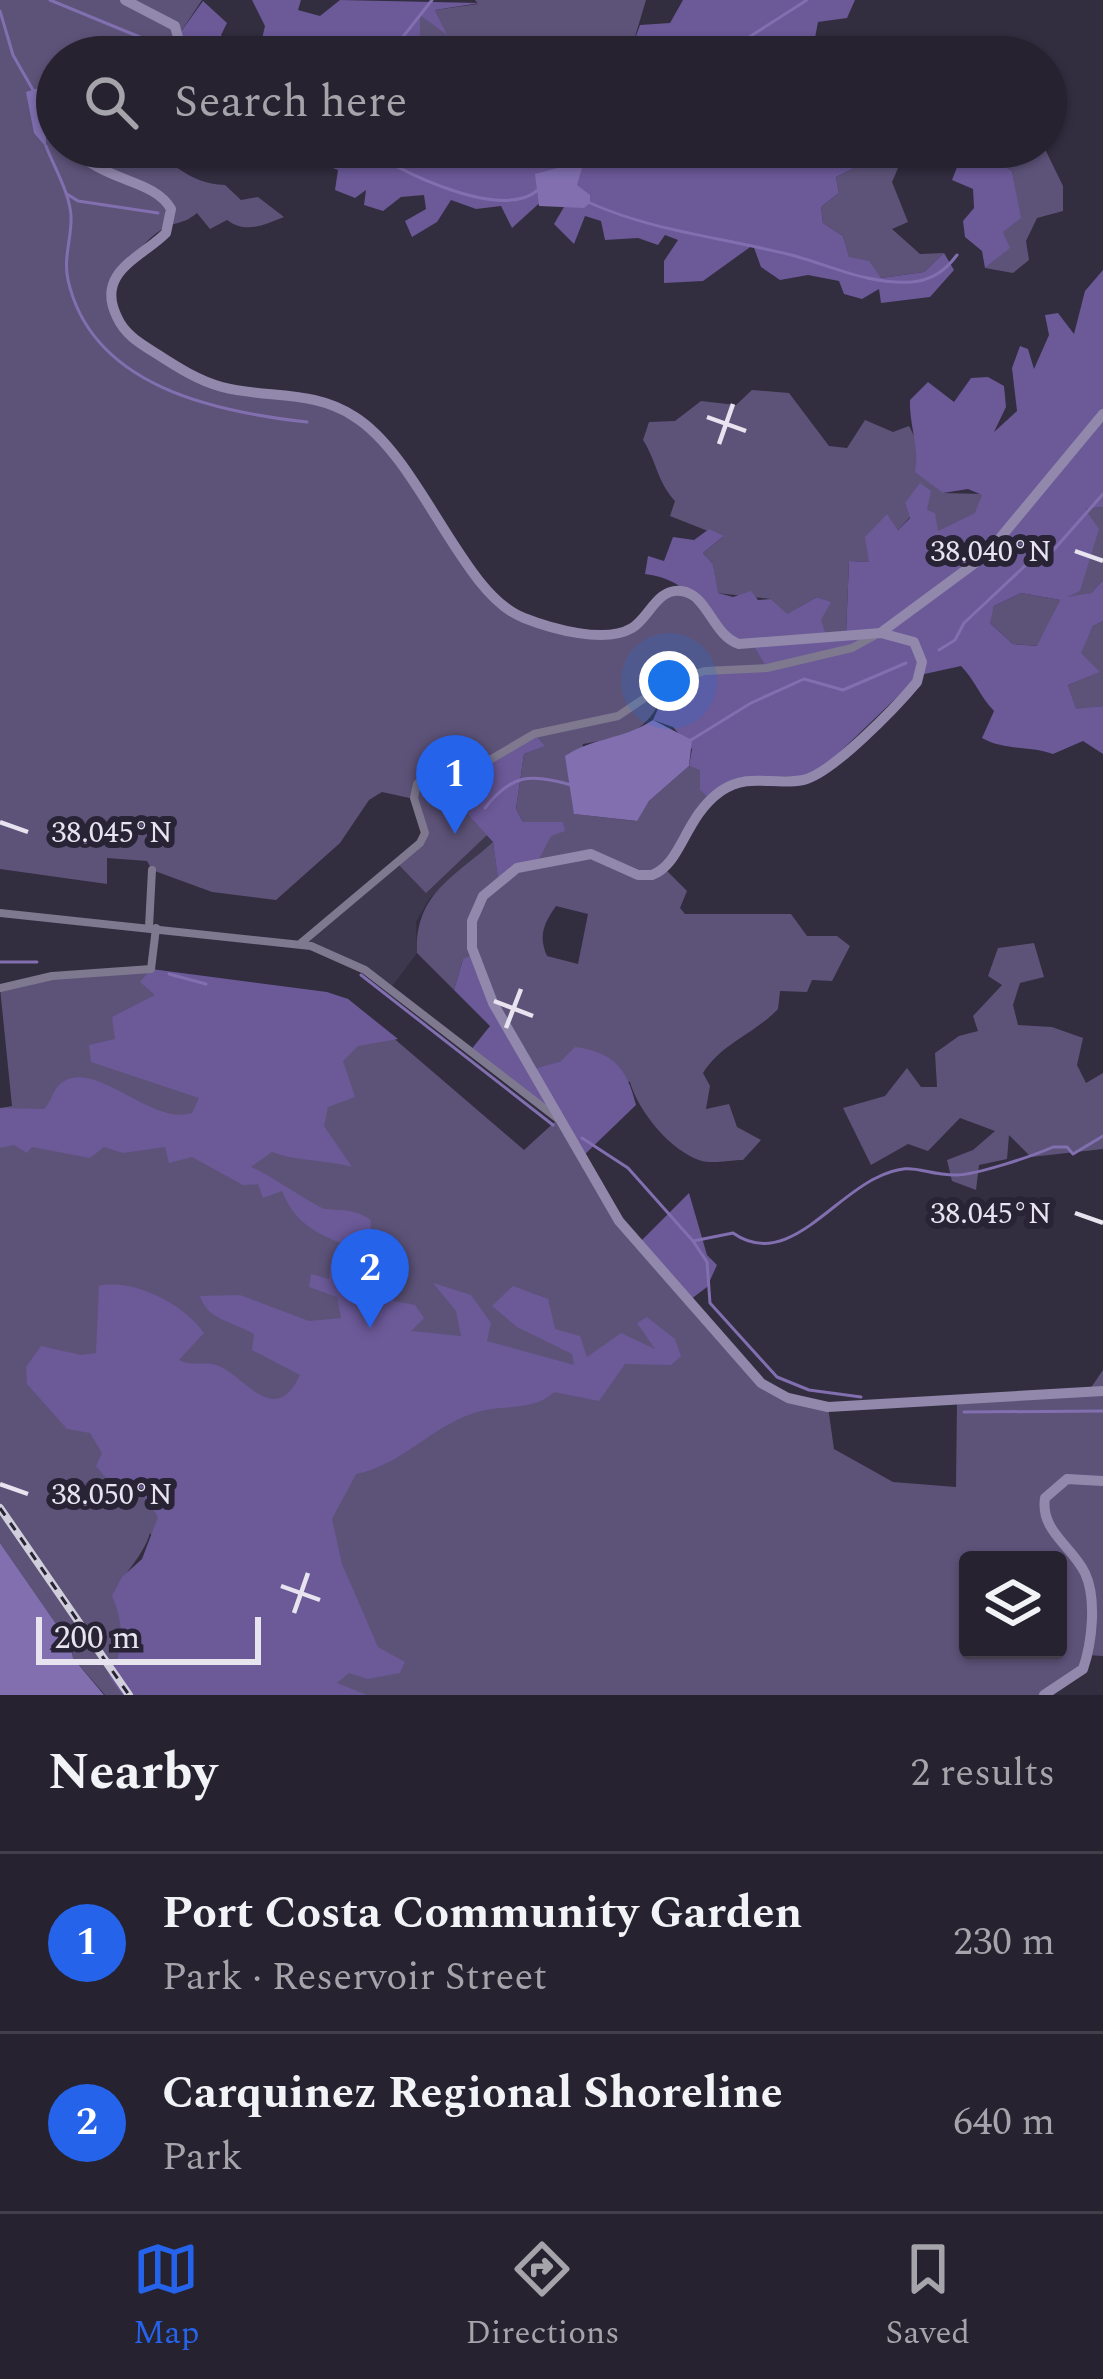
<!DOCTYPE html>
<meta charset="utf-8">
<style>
:root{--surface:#26222f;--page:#322f3b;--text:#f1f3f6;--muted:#a4a4aa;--line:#423f4b;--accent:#2563eb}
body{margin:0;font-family:Spectral,serif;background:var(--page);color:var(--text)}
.controls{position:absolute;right:36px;bottom:36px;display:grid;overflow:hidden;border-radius:12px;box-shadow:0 3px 9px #0004}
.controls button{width:108px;height:108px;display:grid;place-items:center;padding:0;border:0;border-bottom:3px solid var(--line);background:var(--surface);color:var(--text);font:60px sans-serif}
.scale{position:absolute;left:36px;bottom:30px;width:225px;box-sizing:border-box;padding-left:12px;border:6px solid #e7e4f0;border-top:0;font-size:33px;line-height:42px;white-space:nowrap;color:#e7e4f0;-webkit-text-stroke:9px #282335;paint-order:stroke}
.you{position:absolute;left:669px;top:681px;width:42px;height:42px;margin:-30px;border:9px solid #fff;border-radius:50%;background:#1a73e8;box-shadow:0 0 0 18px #1a73e833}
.badge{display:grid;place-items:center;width:78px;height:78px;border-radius:50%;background:var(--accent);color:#fff;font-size:39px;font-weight:700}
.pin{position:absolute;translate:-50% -99px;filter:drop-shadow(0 3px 6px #0008)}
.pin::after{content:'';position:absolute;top:63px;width:42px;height:36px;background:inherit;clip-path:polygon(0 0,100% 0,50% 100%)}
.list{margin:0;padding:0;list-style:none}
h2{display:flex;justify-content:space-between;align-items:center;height:156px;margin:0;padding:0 48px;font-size:51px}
h2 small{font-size:39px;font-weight:400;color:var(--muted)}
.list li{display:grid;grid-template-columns:78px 1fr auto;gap:36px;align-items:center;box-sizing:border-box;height:180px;padding:0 48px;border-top:3px solid var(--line)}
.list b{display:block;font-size:45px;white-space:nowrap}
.list p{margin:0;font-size:39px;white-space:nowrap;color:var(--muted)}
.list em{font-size:39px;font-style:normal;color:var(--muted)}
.icon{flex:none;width:66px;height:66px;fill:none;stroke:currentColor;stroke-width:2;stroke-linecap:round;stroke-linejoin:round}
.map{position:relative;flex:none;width:1103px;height:1695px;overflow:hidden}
.search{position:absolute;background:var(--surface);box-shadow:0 3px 9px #0004;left:36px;right:36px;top:36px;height:132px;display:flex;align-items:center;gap:30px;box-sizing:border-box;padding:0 42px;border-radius:66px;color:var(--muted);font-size:45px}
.sheet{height:516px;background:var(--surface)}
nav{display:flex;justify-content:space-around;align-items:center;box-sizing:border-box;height:168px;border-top:3px solid var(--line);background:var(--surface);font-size:33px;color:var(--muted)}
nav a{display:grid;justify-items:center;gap:6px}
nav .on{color:var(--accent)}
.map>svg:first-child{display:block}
</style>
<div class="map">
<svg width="1103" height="1695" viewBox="0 0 1103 1695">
<rect width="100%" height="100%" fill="#322d3f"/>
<!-- built -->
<path fill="#3d384e" d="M452 794 493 842 429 899 416 922 417 953 390 989 365 970 301 943 420 843Z"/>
<!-- green -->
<g fill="#5d5379" fill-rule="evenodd">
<path d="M0 0H202L180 33 183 57H57V147C85 147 119 143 146 151 173 158 186 184 225 185L241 200 258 197 284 217C264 225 246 234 227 220L210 229 197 213C186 222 183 221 171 225 143 236 125 269 112 293L127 332 213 384 305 396 373 431 493 595 536 622 615 634 678 591 753 645 767 668 670 681C648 731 637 735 583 744L574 814 636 821 649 801 689 766 700 769 711 800 665 869 687 891 680 908 685 914H791L807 936H837L850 946 832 981 812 980 807 992 780 991 778 1009C753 1035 722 1043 703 1073L710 1086 706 1109 729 1104 737 1127 761 1140 743 1160C731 1160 713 1164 702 1161 671 1152 638 1111 630 1082L561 1061 531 1071 463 959 454 990 417 953C415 894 452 879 493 842L498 877 563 822H523L516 809 524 754 544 746 431 776 487 835 426 893 396 862 425 833 414 799 382 792 369 800 340 843 276 900 212 892 152 870 147 861 107 858V884L0 869ZM556 906 588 914 578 964 547 956C538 936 544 923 556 906Z"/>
<path d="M475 0H646L632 47 618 57H391L395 47 411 53 420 14 445 32 435 10 478 4Z"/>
<path d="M865 147H897L905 152 892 182 908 222 892 229 920 254 944 253 924 272 881 278 849 258 843 236 823 223 821 207 839 193 836 177 865 163Z"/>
<path d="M989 147H1044L1063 186V211L1037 218 1026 241 1029 260 1013 273 985 268 1009 248 1002 232 1020 218 1012 171 994 159Z"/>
<path d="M752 390 789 393 829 446 847 448 865 420 893 432 909 426 943 493 983 494 976 513 937 532 905 503 910 517 898 530 887 515 869 562 849 561 846 634 826 635 820 620 830 602 817 597 786 615 771 599 717 593 713 564 703 553 723 537 670 516 675 501C657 482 657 462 643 440L649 422 675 421 701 401 736 405Z"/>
<path d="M1103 507V580L1091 593 1060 600 1038 646 1013 644 989 622 994 606 1021 593 1060 600 1084 509Z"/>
<path d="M1103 621V706L1076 710 1068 685 1099 672 1080 653 1093 626Z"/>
<path d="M1034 943 1044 977 1020 983 1013 1005 1018 1025 1052 1027 1083 1038 1077 1065 1086 1083 1103 1073V1149L1031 1157 1009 1135 1007 1159 979 1165 976 1190 952 1181 947 1160 973 1150 995 1131 960 1118 928 1151 908 1144 871 1165 843 1108 885 1096 907 1068 921 1087H937L935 1053 959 1036 978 1031 973 1016 1002 985 988 976 998 948Z"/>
<path d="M151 969 348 999 524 1150 558 1119 612 1210 769 1388 828 1407 834 1449 893 1482 956 1487 957 1399 1088 1392 1103 1370V1656L1087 1655 1085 1663 1044 1695H213L110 1676 122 1695H105L73 1658 70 1644 0 1543V1108L12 1106 0 988 52 976ZM150 1533 176 1572 114 1595C124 1571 142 1559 150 1533ZM968 1560H1058V1650H968Z"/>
</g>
<!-- forest -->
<g fill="#6b5998" fill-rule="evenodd">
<path d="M252 0H301L298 10 320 16 340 0 480 3 435 10 447 35 420 15V35L411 54 395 47 391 57H283L277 40 261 43 265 26Z"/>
<path d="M683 0H855L847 18 818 22 814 43 779 37 785 57H618L632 47 640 25 670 23Z"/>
<path d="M203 1 227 23 221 35 243 57H183L180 33Z"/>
<path d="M313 147H865V163L836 177 839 193 821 207 823 223 843 236 849 257 869 261 881 278 924 272 944 253 954 270 930 297 881 303 879 289 862 299 844 294 839 281 808 275 780 280 761 267 753 245 703 281 664 283V261L678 240 665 235 658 245 638 238 605 240 601 221 585 216 574 244 554 224 564 207 566 179 512 228 501 206 476 209 451 200 437 222 412 237 405 221 426 209 424 195 401 197 383 211 364 205 366 190 355 198 335 190 338 170 309 159Z"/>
<path d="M965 147H989L994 159 1012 171 1021 218 1003 232 1010 248 985 268 982 251 965 237 963 221 974 208 973 189 952 180Z"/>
<path d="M1103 270V507L1085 509 1099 529 1080 591 1067 597 1091 593 1103 580V621L1093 626 1081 653 1100 672 1068 685 1076 709 1103 706V754L1083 741 1053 754C1028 745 1005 751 982 738L994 711C980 697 975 680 961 666L920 675 816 775 760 778 711 800 700 790V770L689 766 692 749 673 727 653 720 670 681 705 671 766 667 753 645 739 644C712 615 687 578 645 574L648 556 664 561 673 537 694 540 709 529 724 536 703 553 713 564 718 593 733 597 751 591 758 600 771 599 787 614 817 597 831 602 821 620 826 635 846 634 849 561 869 562 865 537 887 514 898 530 910 518 905 503 920 483 931 491 927 510 935 513 938 531 975 513 982 495 968 489 943 493 915 472C920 447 909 426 910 400L928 382 954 402 971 378 988 377 1004 386 1006 407 994 432 1017 411 1012 368 1020 346 1028 349 1034 369 1049 335 1045 315 1058 313 1074 334 1085 291ZM1021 593 1060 600 1037 646 1013 644 990 623 994 606Z"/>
<path d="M534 734 545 746 524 754 516 809 523 822H563L565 831 551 836 538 861 498 879 493 842 430 774 476 768Z"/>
<path d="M473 955 531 1070 561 1061 575 1047C613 1052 627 1068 636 1105L581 1158 558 1119 470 1051 490 1026 454 990 463 959Z"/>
<path d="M151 969 327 992 348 999 398 1039 358 1046 343 1061 355 1097 328 1107 324 1126 352 1167C324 1159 298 1162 272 1152L251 1167C267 1173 318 1208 325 1209 344 1211 353 1208 371 1220L369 1253C331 1239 298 1232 282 1191L263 1198 258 1184 243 1185 192 1157 169 1163 165 1147 123 1153 104 1147 90 1158 32 1147 27 1153 14 1145 0 1148V1108L44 1109C52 1101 52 1092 59 1085 92 1054 151 1127 192 1113L199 1098 91 1062 89 1045 115 1039 112 1017 155 995 140 982Z"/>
<path d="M689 1193 707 1255 717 1265 707 1287 686 1303 636 1246Z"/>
<path d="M331 1263 383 1277 396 1288 394 1301 415 1305 424 1318 411 1331 461 1336 456 1311 433 1283 471 1295 491 1323 487 1341 574 1365 572 1354 517 1327 492 1306 513 1286 548 1299 555 1329 580 1336 587 1357 621 1333 655 1349 637 1323 647 1317 675 1339 681 1356 671 1365 625 1364 599 1401 554 1392C534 1412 499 1404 474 1413 429 1428 402 1465 356 1474L332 1519 342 1564 378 1647 405 1662 400 1673 368 1679 349 1673 337 1683 367 1695H122L109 1676C125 1652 124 1623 112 1596L122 1577 142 1559 158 1517 146 1498 114 1488 96 1466 102 1453 90 1433 67 1429 27 1384 26 1367 41 1346 81 1355 96 1353 99 1286C133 1278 184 1304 204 1333L179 1360C193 1367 202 1361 216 1365 242 1372 274 1431 300 1375L252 1350 254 1334C234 1322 207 1320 200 1296L240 1295 309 1321 341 1318 337 1297 309 1287 311 1274 329 1279Z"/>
</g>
<!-- water -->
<g fill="#816fb0">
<path d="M45 86 46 147 34 133 26 92Z"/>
<path d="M584 161 577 185 590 195V203L584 208 539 206 535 174Z"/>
<path d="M653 720 692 740 689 766 649 801 637 821 574 814 565 756C594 737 622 740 653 720Z"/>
<path d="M0 1543 70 1644 73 1658 104 1695H0Z"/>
</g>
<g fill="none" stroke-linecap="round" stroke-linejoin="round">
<!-- stream -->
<g stroke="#816fb0" stroke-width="3">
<path d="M50 0 147 40"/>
<path d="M0 11 13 55 33 90"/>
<path d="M365 57 402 38 432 0"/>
<path d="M718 57 807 0"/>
<path d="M46 146C54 167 70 194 71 216 72 238 63 257 68 280 92 387 216 412 307 422"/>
<path d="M364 147C398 171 501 222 538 190"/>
<path d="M581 163 605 147"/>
<path d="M67 194 78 201 158 213"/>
<path d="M590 203C655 232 727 238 795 256 834 267 871 285 912 282 932 280 945 271 957 255"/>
<path d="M939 650 955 640 964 623 1028 563 1050 554 1103 494"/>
<path d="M691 740 751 703 804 679 843 690 906 663"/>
<path d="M485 808C511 774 531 773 571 785"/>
<path d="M0 962H37"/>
<path d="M169 974 206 984"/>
<path d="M361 975 553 1125"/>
<path d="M582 1138 628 1168 693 1241 707 1262 710 1303 777 1377 809 1390 861 1397"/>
<path d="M693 1241 733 1233C785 1270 831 1199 876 1178 915 1159 919 1175 956 1175 976 1175 1033 1156 1053 1147H1067L1073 1154 1103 1136"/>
<path d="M964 1412 1103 1411"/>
</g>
<!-- street -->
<g stroke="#7e798e" stroke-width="8">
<path d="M0 913 311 946 365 970 557 1118"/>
<path d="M149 927 152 870"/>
<path d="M301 943 420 843 425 833 414 798 417 784 430 774 476 768 534 734 618 716 670 681 705 671 767 668 852 648 874 636"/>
<path d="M0 988 52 976 151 969 156 928"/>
</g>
<!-- secondary -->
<g stroke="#9188ac" stroke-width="10">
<path d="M125 0 175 26 183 57"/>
<path d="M74 147C100 182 154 178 171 209L166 233C141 258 95 272 117 317 125 335 141 344 157 354 177 367 199 381 222 387 268 399 313 389 355 417 421 459 462 595 524 618 552 629 605 644 632 628 649 618 657 588 681 591 708 594 712 635 739 644L881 633 914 642 922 662 917 682C897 706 832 774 803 780 773 786 749 772 721 791 684 817 682 864 652 875H638L591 854 517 868 483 896 472 921V948L493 1003 619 1221 761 1383 788 1398 828 1407 1103 1391"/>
<path d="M883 631 986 555 1103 414"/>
<path d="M1044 1695 1083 1669C1092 1643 1097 1599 1085 1573 1072 1546 1040 1531 1045 1498L1067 1479 1103 1481"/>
</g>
<!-- rail casing -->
<g stroke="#d1cedb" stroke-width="8">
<path id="rail" d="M0 1508 129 1695"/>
</g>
<!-- rail -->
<use href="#rail" stroke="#282335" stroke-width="3" stroke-dasharray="9" stroke-linecap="butt"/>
</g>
<!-- ticks -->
<path fill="none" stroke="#e7e4f0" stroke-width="4.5" d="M707 417 746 431M719 444 733 404M1075 551 1103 561M0 822 28 832M494 1001 533 1016M506 1028 521 989M1075 1213 1103 1223M0 1484 28 1494M281 1586 320 1600M294 1613 308 1573"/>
<g font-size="30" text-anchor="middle" fill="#e7e4f0" stroke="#282335" stroke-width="12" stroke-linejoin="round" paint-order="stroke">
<text x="991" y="561">38.040°N</text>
<text x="112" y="842">38.045°N</text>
<text x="991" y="1223">38.045°N</text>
<text x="112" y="1504">38.050°N</text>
</g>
</svg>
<div class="controls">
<button><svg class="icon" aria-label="layers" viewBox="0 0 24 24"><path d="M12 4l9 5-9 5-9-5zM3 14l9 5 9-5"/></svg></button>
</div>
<div class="scale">200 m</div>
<div class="you"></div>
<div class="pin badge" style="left:455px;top:834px">1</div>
<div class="pin badge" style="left:370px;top:1328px">2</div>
<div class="search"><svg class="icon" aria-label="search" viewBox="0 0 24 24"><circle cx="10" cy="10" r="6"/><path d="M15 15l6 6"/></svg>Search here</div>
</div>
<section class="sheet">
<h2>Nearby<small>2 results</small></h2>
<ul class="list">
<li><span class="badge">1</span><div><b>Port Costa Community Garden</b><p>Park · Reservoir Street</p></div><em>230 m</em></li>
<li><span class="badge">2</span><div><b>Carquinez Regional Shoreline</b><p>Park</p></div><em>640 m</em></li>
</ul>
</section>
<nav>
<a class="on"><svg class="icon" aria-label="map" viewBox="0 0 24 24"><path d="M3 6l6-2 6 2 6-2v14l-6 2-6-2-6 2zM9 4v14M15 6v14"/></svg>Map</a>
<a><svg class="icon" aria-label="directions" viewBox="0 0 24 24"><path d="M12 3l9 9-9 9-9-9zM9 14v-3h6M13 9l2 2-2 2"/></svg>Directions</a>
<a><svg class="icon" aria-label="saved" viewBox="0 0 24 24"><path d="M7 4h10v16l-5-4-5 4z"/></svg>Saved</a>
</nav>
